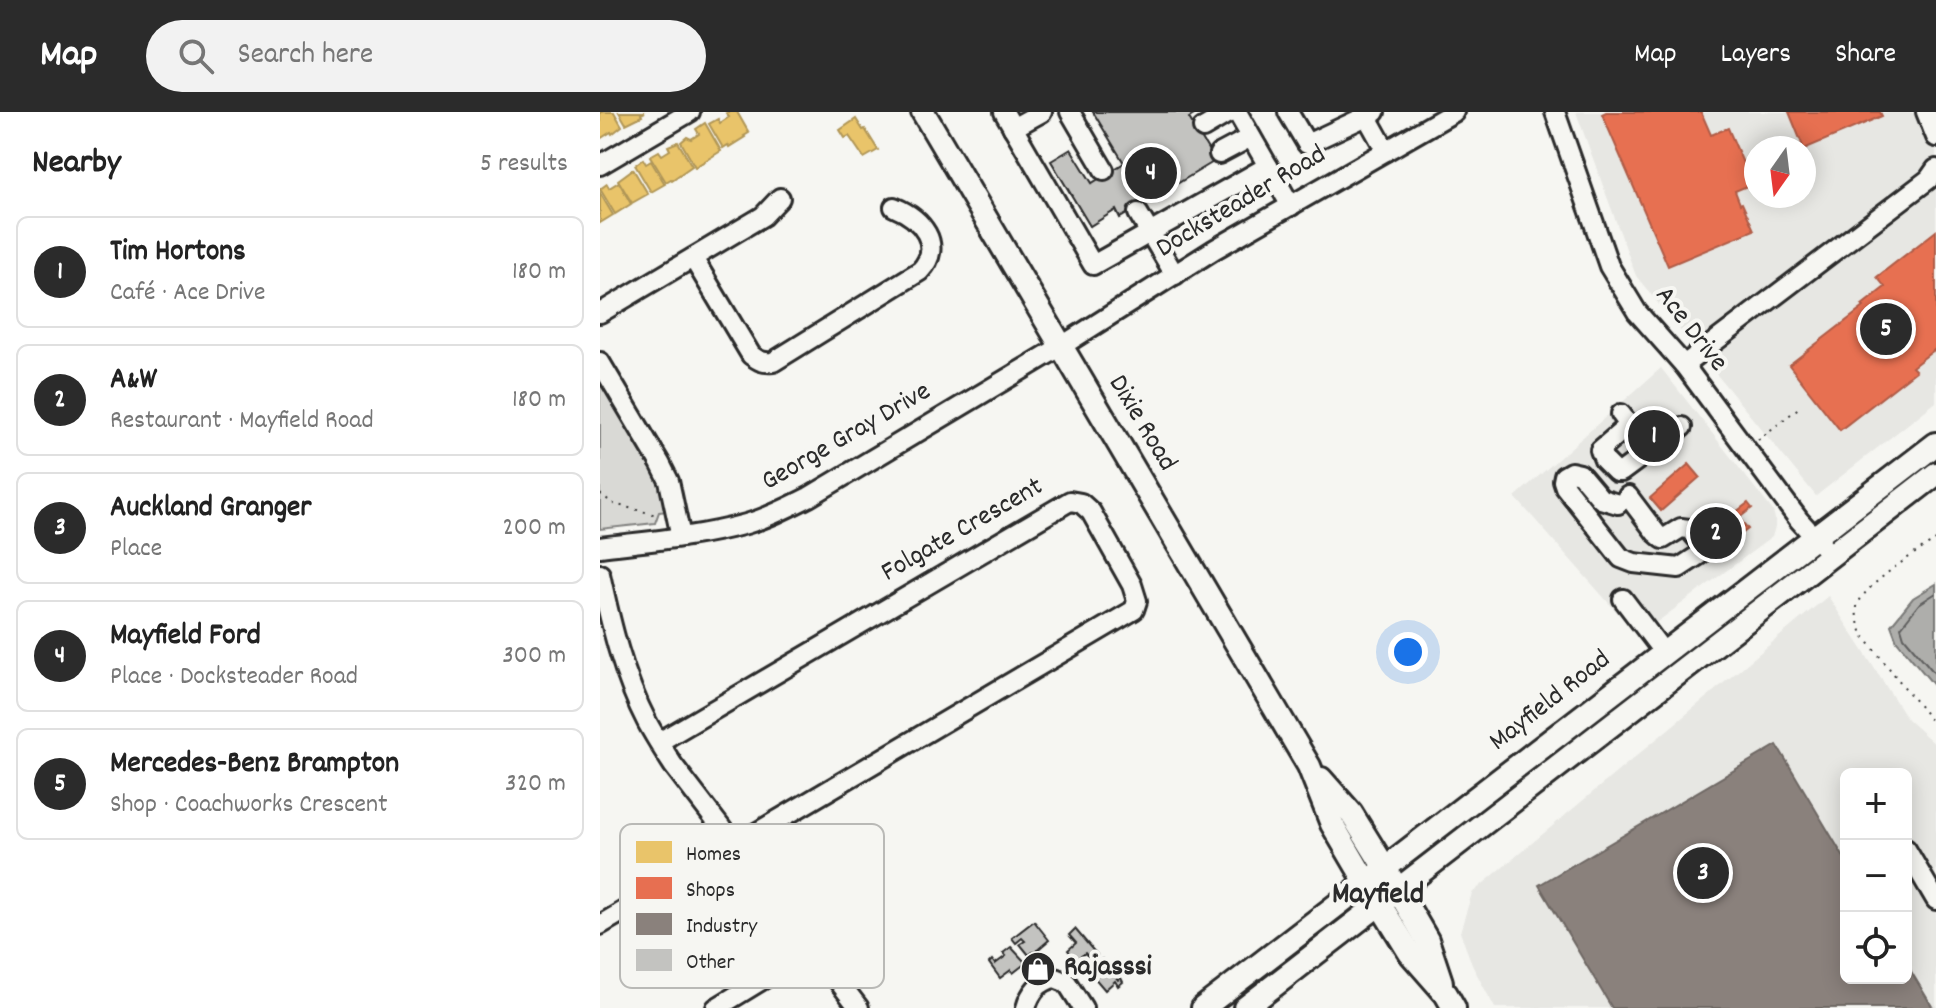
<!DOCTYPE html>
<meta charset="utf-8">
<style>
:root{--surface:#fff;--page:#f2f2f2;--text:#222;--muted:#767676;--line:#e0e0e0;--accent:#2b2b2b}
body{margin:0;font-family:Dekko,sans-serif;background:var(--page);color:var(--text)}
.controls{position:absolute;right:24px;bottom:24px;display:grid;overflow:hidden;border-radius:12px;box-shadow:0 4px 20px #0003}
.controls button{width:72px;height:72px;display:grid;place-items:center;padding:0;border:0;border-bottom:2px solid var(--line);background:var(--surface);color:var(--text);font:40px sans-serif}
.compass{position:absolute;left:1144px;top:24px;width:72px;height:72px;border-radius:50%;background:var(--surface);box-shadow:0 4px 20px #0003;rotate:194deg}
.you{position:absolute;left:808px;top:540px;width:28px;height:28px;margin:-20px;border:6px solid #fff;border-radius:50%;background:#1a73e8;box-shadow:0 0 0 12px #1a73e833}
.badge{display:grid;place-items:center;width:52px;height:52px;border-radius:50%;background:var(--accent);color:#fff;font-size:26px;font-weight:700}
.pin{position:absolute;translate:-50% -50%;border:4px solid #fff;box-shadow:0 2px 8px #0006}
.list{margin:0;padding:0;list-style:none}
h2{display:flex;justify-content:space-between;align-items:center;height:104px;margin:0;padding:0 32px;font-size:34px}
h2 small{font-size:26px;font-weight:400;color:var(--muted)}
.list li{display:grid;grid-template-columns:52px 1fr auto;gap:24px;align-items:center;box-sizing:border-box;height:112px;margin:0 16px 16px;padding:0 16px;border:2px solid var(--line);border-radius:12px}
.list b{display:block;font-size:30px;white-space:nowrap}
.list p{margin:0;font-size:26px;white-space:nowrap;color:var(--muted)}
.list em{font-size:26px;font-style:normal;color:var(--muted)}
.icon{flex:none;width:44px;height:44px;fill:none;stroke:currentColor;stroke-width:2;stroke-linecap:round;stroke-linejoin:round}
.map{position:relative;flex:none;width:1336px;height:896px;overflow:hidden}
header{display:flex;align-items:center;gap:48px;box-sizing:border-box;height:112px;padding:0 40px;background:var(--accent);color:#fff}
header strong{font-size:38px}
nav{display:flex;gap:44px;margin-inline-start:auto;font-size:28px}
.search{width:560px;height:72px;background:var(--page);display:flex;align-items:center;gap:20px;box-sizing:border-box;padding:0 28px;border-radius:44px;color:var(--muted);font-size:30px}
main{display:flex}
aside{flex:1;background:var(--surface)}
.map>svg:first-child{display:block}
</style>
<header>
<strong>Map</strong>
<div class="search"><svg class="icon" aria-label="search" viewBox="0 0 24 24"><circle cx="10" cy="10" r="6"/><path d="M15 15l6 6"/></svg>Search here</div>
<nav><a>Map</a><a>Layers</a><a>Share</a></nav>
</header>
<main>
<aside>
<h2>Nearby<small>5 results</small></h2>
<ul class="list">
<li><span class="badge">1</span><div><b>Tim Hortons</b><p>Café · Ace Drive</p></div><em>180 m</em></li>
<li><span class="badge">2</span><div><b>A&amp;W</b><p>Restaurant · Mayfield Road</p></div><em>180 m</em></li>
<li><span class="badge">3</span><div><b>Auckland Granger</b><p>Place</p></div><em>200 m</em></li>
<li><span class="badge">4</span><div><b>Mayfield Ford</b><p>Place · Docksteader Road</p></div><em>300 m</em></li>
<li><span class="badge">5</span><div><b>Mercedes-Benz Brampton</b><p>Shop · Coachworks Crescent</p></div><em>320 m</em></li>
</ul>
</aside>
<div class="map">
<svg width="1336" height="896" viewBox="0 0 1336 896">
<rect width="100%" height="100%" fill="#f6f6f2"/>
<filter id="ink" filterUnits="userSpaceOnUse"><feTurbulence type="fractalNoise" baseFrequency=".0125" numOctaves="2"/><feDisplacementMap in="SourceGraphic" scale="16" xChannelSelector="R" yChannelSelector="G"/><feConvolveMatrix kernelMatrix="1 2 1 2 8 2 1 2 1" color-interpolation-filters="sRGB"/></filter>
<g filter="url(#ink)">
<!-- built -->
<g fill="#e7e7e3" fill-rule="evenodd">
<path d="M976 0H1336V290L1216 384 1036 164ZM1156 36H1204V84H1156Z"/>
<path d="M1061 256 1173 399 1175 407V415L1172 425 1038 524 915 385Z"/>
<path d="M1228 484 1307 607 1336 633V896H895L873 855 860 820 872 781ZM1246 662H1306V866H1246Z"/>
</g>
<!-- green -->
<path fill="#d9d9d5" stroke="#828280" stroke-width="2" d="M0 267 56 362 68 399 59 400 55 411 0 417Z"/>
<!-- water -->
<path fill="#aeaeab" stroke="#7a7a78" stroke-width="2" d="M1336 472V576L1297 529 1291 513 1313 486Z"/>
<!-- homes -->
<g fill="#e9c46a" stroke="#b09657" stroke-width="2">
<path d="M0 0H14L22 14 12 22 11 20 0 27Z"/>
<path d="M19 0H45L41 2 42 4 26 12Z"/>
<path d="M128 0H137L149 21 144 24 145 25 129 35 128 33 123 36 109 12 118 7 120 11 129 5 126 1Z"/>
<path d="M256 7 263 18 265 17 278 38 264 46 249 24 245 26 240 18Z"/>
<path d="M105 11 121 39 95 55 81 30 87 25 91 27 99 22 96 17Z"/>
<path d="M78 30 92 54 72 68 71 67 66 70 50 44 59 39 62 43 70 38 68 34Z"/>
<path d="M43 47 46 52 51 49 65 72 51 80 35 53Z"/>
<path d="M33 57 48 82 32 91 18 68Z"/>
<path d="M19 70 31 92 15 102 0 77 7 72 9 76Z"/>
<path d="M0 81 13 103 0 111Z"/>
</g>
<!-- shops -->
<g fill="#e76f51" stroke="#af5b46" stroke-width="2">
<path d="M1006 0H1101L1111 23 1128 16 1152 72 1135 79 1140 92 1142 91 1154 118 1068 154 1002 2Z"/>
<path d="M1189 0H1280L1282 4 1204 37Z"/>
<path d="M1336 119V241L1334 238 1312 255 1316 259 1240 318 1189 253 1264 195 1262 193 1285 175 1277 165Z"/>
<path d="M1061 311 1068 320 1046 337 1039 328Z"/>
<path d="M1089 352 1100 365 1061 399 1050 386Z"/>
<path d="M1148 391 1152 396 1139 406 1148 417 1116 441 1101 422 1132 397 1136 400Z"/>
</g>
<!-- industry -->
<path fill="#8a817c" stroke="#6e6764" stroke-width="2" d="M1177 633 1246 749V866H1306V851L1333 896H1012L939 773Z"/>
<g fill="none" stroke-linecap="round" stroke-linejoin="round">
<!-- shore -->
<path stroke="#5f5f5e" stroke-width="2" d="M1336 481 1319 492 1301 515 1304 525 1336 563"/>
</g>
<!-- building -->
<g fill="#c3c3c0" stroke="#2b2b2b" stroke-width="2">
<path d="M493 0H599L589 6 615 49 520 106 516 98 490 114 451 49 471 37 492 71 524 51Z"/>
<path d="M434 809 449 828 434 841 433 840 429 843 420 832 425 829 422 826 416 831 412 826Z"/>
<path d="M475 817 497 843 491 848 485 841 476 848 468 838 476 831 469 823Z"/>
<path d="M411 835 426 851 413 861 411 858 400 866 389 851 392 848 395 852 406 844 403 841Z"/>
<path d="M502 847 518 868 521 866 523 870 518 874 515 869 505 878 493 864 494 863 489 856Z"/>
</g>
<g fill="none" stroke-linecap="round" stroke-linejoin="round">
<!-- minor casing -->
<g stroke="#2b2b2b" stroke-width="24">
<g id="minor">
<path d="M404 0 493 153 668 54"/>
<path d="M470 0 504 58"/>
<path d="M637 0 691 94"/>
<path d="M688 0 707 32 775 0"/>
<path d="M955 0 1009 154 1037 200 1084 253 1199 408 1231 443"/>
<path d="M1326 0 1336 25"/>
<path d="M767 5 786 39"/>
<path d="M413 16 442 0"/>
<path d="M603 16 630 0"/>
<path d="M619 42 651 25"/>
<path d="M0 53 90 0"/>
<path d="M538 101 575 163"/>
<path d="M93 146 151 243C159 249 163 251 173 250L320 159C345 133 321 106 294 95"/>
<path d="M0 201 163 104 180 86"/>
<path d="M0 250 60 351 69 369 81 425"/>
<path d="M1084 253 1329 67 1336 57"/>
<path d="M1021 302 1029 313 1000 338 1004 348 1016 360H1021L1082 315"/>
<path d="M1018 392 1001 387 980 362 971 360 964 364 963 369 965 375 1021 446 1034 451 1079 456 1099 443 1103 433 1089 417 1081 416 1063 427 1056 421 1028 384"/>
<path d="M0 435C49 429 99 425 146 412 168 406 189 395 209 385L460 235 615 137 854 0"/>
<path d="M0 462C11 513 23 564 47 610 55 625 64 639 73 653L259 896"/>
<path d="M1023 487 1064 541"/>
<path d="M1306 737 1336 788"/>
<path d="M0 813 534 498 537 489 532 473 491 400 481 391 470 389 59 630"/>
<path d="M116 896 170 863 210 831"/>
<path d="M426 896C430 881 439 869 455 866L467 871 483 896"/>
</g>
</g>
<!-- major casing -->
<g stroke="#2b2b2b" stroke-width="28">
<g id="major">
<path d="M323 0 709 654 732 712 766 770 810 841 846 882 854 896"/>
<path d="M721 667 751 701 785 756 827 828 841 870"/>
<path d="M603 896 1336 332"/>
<path d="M645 896 1336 362"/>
</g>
</g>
<!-- path -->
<g stroke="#2b2b2b" stroke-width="2" stroke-dasharray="2 6" stroke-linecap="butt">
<path d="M1158 328 1201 294"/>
<path d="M0 382 14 392 57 403"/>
<path d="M1336 428C1316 440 1267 471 1258 492 1254 501 1259 513 1262 522L1336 615"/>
</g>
<!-- minor -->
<use href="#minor" stroke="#f6f6f2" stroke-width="18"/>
<!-- major -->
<use href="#major" stroke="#f6f6f2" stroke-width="22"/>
</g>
</g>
<!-- icons -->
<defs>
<g id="shop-disc" transform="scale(1.8)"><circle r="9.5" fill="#2b2b2b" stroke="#f6f6f2"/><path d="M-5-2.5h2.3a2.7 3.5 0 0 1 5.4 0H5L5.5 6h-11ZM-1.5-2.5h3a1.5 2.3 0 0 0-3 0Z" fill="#fff"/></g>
</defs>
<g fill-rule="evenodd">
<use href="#shop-disc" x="438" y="857"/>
</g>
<g text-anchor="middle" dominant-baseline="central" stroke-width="8" stroke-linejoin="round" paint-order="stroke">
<!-- street labels -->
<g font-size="28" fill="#2b2b2b" stroke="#f6f6f2">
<text transform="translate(642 91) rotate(-31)">Docksteader Road</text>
<text transform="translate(1090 218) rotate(52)">Ace Drive</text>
<text transform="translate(541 312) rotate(59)">Dixie Road</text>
<text transform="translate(247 326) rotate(-30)">George Gray Drive</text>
<text transform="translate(363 419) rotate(-30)">Folgate Crescent</text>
<text transform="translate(951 590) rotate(-38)">Mayfield Road</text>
</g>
<!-- poi labels -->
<g font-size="28" font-weight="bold" fill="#2b2b2b" stroke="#f6f6f2" text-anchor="start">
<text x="464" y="857">Rajasssi</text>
</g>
<!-- neighbourhood labels -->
<g font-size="30" font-weight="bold" fill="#2b2b2b" stroke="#f6f6f2">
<text x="778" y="784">Mayfield</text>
</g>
</g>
<!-- legend -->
<rect x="20" y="712" width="264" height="164" rx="12" fill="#f6f6f2" stroke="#b9b9b6" stroke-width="2"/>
<rect x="36" y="729" width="36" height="22" fill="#e9c46a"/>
<rect x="36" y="765" width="36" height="22" fill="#e76f51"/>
<rect x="36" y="801" width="36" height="22" fill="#8a817c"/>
<rect x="36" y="837" width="36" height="22" fill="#c3c3c0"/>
<g font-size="22" fill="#2b2b2b">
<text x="86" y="748">Homes</text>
<text x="86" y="784">Shops</text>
<text x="86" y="820">Industry</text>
<text x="86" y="856">Other</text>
</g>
</svg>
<div class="controls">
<button>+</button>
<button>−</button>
<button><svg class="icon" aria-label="locate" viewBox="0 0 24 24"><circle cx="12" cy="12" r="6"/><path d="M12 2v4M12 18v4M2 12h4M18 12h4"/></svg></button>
</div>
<svg class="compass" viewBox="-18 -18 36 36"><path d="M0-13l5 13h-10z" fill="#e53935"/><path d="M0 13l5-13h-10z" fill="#767676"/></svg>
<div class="you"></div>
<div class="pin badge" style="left:1054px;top:324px">1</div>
<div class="pin badge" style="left:1116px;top:421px">2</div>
<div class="pin badge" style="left:1103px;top:761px">3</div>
<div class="pin badge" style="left:551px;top:61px">4</div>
<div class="pin badge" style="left:1286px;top:217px">5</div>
</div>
</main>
